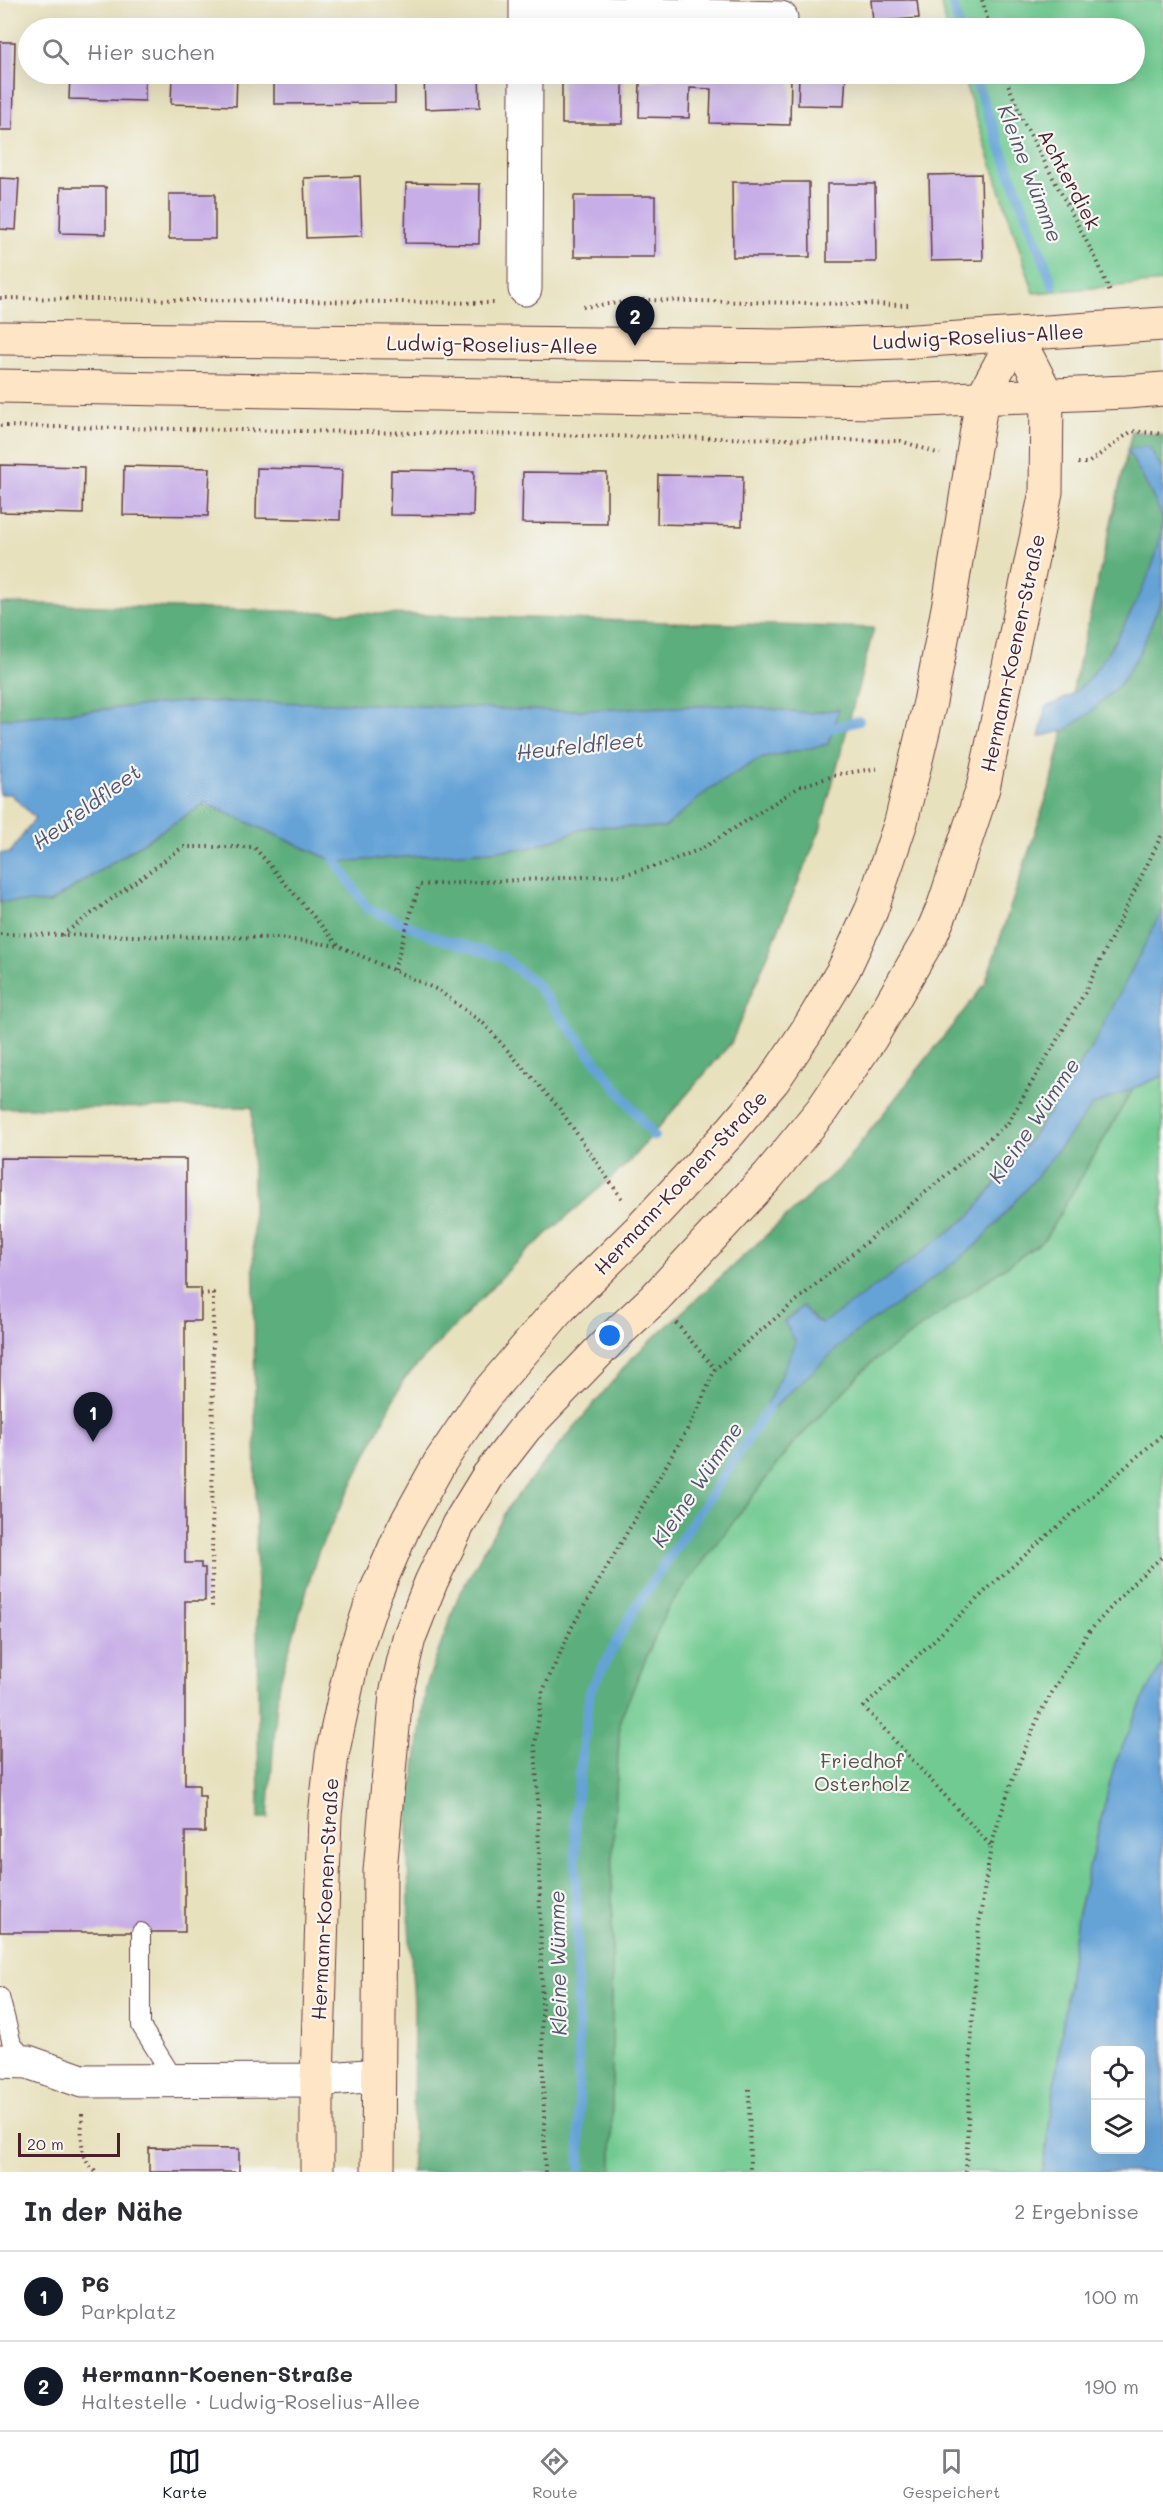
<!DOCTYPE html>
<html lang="de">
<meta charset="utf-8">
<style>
:root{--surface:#fff;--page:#f7f7f7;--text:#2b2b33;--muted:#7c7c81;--line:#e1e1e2;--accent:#111827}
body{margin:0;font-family:Mali,sans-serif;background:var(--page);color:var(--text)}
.controls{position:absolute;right:18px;bottom:18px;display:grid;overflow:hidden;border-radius:12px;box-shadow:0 6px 24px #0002}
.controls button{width:54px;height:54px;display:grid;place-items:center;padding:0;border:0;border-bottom:2px solid var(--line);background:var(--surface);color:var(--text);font:30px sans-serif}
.scale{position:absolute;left:18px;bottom:15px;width:102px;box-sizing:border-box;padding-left:6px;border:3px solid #4a1f2b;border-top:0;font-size:16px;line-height:21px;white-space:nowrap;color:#4a1f2b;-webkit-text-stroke:4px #f6f6f2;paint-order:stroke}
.you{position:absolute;left:610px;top:1336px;width:21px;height:21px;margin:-15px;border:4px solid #fff;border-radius:50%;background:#1a73e8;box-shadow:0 0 0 9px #1a73e833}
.badge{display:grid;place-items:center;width:39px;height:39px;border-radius:50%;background:var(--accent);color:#fff;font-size:20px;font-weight:700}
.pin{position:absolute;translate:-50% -50px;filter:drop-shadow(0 2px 3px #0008)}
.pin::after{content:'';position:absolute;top:32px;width:21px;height:18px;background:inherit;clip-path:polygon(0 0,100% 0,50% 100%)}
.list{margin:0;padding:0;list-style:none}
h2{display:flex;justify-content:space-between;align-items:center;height:78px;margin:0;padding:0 24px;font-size:26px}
h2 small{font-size:20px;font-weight:400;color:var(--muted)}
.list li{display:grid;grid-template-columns:39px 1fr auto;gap:18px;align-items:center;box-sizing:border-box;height:90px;padding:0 24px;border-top:2px solid var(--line)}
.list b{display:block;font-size:22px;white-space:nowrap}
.list p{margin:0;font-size:20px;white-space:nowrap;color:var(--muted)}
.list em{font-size:20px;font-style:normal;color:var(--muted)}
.icon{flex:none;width:33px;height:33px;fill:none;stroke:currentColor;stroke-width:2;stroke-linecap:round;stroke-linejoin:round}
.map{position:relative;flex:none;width:1163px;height:2172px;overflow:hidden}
.search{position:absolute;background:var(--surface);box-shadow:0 6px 24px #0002;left:18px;right:18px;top:18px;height:66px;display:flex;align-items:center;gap:15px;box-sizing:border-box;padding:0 21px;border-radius:33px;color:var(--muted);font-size:22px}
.sheet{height:258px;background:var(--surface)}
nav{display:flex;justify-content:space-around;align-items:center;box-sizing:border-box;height:84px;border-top:2px solid var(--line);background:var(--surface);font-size:16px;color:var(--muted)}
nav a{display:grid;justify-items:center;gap:3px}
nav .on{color:var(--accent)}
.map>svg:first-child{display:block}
</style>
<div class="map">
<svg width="1163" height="2172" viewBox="0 0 1163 2172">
<rect width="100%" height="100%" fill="#f6f6f2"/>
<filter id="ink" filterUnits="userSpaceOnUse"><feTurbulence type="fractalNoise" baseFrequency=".0167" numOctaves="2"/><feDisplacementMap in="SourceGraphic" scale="12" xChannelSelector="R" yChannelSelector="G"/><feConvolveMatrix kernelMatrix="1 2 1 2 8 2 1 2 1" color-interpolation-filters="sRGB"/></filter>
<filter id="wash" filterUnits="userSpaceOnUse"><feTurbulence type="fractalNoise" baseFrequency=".008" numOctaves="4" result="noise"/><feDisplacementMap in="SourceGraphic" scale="24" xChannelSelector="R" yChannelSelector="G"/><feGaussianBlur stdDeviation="1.35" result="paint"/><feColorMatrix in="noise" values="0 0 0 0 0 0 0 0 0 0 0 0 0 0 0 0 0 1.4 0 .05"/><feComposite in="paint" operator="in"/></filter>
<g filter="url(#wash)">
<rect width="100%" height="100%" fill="#e8e1be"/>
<!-- green -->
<g fill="#71ca91" stroke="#5e745e" stroke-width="1.5">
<path d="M940 0H1163V282L1034 293 962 74H1134V28H947Z"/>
<path d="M1163 1038V1663L1144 1697 1115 1766 1077 1917 1043 2172H612V1861L620 1719 666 1610 790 1447 872 1362 1045 1239Z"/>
</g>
<!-- forest -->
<g fill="#5cae7b" stroke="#536653" stroke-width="1.5">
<path d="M1132 431 1163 435V1038L1045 1239 872 1362 790 1447 666 1611 620 1720 612 1861V2172H411L413 2142 414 2004 409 1925 408 1822 426 1686 458 1597 508 1507 632 1358 843 1165 985 984 1052 781Z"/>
<path d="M0 603 874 628 820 830 731 1043 628 1163 522 1256 404 1379 318 1552 278 1687 268 1818H259L252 1107 0 1108V901L50 903 205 803 336 862 530 848 591 826 664 828 711 788 759 759 828 744 838 709 810 713 732 705 552 711 341 703 183 702 0 719Z"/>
</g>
<!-- water -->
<g fill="#65a3d7" stroke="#586181" stroke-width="1.5" fill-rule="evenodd">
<path d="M1149 446 1163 472V596L1140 652 1121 683 1090 713 1066 730 1039 737 1046 707C1059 702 1075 694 1085 683 1114 651 1163 562 1162 519 1160 506 1134 463 1127 449Z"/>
<path d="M183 702 341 703 552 711 732 705 810 713 839 709 828 744 759 759 711 788 664 828 591 826 530 848 336 862 205 803 49 903 0 901V853H10L35 818 11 794H0V719Z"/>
<path d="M1163 909V1076L1093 1105 1034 1180 979 1243 912 1294 853 1334 760 1420 796 1342 784 1322 803 1306 815 1321 823 1323 889 1277 971 1215 1037 1130 1095 1042Z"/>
<path d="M1163 1663V2172H1043L1077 1917 1114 1766 1144 1697ZM1096 2050H1140V2150H1096Z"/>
</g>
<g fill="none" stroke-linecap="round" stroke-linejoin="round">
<!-- stream -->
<g stroke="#65a3d7" stroke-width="10">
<path d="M952 0 959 28"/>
<path d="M973 74 1053 285"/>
<path d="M820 731 859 721"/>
<path d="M329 850 367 908 435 937 502 957 536 984 654 1136"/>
<path d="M580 2172 575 1812 590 1691 632 1613 768 1409"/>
</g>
</g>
<g id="blocks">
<!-- building -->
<g fill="#c7aee7">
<path d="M871 0H917L919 18 873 22Z"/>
<path d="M0 42H15L13 130H0Z"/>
<path d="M70 74H145V101L69 99Z"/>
<path d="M172 74H237L236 106 171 104Z"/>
<path d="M274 74H395V103L274 104Z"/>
<path d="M424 74H479L480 107 425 109Z"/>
<rect x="562" y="74" width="61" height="50"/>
<path d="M657 74H791L790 125 710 123 711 89 690 88 689 118 639 117 640 81H657Z"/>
<path d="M799 74H846L844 106 798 105Z"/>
<path d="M981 174 983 260 931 261 929 175Z"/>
<path d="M360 176 362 236 306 238 304 178Z"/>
<path d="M0 178 19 179 16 230 0 229Z"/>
<path d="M732 182H809L810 257H733Z"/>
<path d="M406 183 480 184 479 244 405 243Z"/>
<path d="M827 184H875L876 262H827Z"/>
<path d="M61 187H106V234L60 233Z"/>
<rect x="169" y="194" width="46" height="45"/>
<rect x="574" y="196" width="81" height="61"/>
<path d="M0 465 84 467 83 514 0 512Z"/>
<path d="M124 466 210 468 208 516 123 515Z"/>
<path d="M257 468 342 470 340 520 256 518Z"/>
<path d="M391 470 474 471 473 516 390 515Z"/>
<path d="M523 472 607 473V524L522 523Z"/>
<path d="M658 475 743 476 742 526 657 524Z"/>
<path d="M0 1158 186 1159V1288H201V1321H185V1563H201V1568H205V1601H185V1785H199V1796H205V1832H185V1932H0Z"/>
<path d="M149 2148 239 2149V2172H149Z"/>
</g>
</g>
</g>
<g filter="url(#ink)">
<use href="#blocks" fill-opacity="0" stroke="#623c41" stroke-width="1.5"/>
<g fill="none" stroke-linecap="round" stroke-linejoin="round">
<!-- service casing -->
<g stroke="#623c41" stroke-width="20">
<g id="service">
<path d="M141 1932V2026L174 2079"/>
<path d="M0 1997 12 2044 28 2062"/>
</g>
</g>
<!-- minor casing -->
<g stroke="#623c41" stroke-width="35">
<g id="minor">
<path d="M533 0 576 13 781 18"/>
<path d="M526 28V0"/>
<path d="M525 289 526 74"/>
<path d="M0 2061 28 2062 82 2081 317 2080 378 2075"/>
</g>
</g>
<!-- secondary casing -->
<g stroke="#623c41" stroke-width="35">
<g id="secondary">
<path d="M0 338 786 346 900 342 1163 324"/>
<path d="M0 386 874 402 1127 392 1163 389"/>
<path d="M317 2172V2080L325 1815 332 1755 352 1661 374 1596 403 1529 440 1462 484 1397 559 1309 641 1228 731 1131 773 1081 810 1026 844 969 871 911 901 822 930 702 951 592 982 398 1016 335"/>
<path d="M378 2172 380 1871 396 1694 409 1638 431 1582 458 1525 488 1476 526 1427 611 1339 655 1298 768 1176 822 1110 871 1038 932 933 944 905 983 788 1046 492 1047 395 1016 335"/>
</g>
</g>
<!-- path -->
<g stroke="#623c41" stroke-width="4" stroke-dasharray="1.5 4.5" stroke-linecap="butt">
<path d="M982 0 990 28"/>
<path d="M1004 74 1023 121 1098 263 1111 295"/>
<path d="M0 298 494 303"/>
<path d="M583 307 644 300 908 305"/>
<path d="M0 426 901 441 940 454"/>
<path d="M1078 463H1088L1132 431 1163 434"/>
<path d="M0 934 279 938 339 946 438 990 484 1024 559 1108 622 1199"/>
<path d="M62 935 183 847H254L338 945"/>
<path d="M394 970 419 885 622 875 663 864 703 848 801 786 840 774 880 768"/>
<path d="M201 1294 213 1293 212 1609"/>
<path d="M676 1323 715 1369"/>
<path d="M990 1845 864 1707 998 1579 1163 1434"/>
<path d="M749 2089 750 2172"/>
<path d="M82 2114C82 2134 78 2159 96 2172"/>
<path d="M545 2172 538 1803 535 1745 542 1693 572 1627 695 1416 715 1369 1008 1123 1084 994 1163 832"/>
<path d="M966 2172 971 2045 979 1924 991 1846 1011 1783 1040 1713 1086 1635 1133 1583 1163 1556"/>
</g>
<!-- service -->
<use href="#service" stroke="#fff" stroke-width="18"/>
<!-- minor -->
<use href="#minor" stroke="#fff" stroke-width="33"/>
<!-- secondary -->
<use href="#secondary" stroke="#fde5c5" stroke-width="33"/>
</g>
</g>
<g text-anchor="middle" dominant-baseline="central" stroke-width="4.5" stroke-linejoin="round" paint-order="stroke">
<!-- street labels -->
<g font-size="20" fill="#4a1f2b" stroke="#f6f6f2">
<text transform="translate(1070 179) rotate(62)">Achterdiek</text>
<text transform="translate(978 336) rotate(-3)">Ludwig-Roselius-Allee</text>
<text transform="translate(492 344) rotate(1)">Ludwig-Roselius-Allee</text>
<text transform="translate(1012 653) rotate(-78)">Hermann-Koenen-Straße</text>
<text transform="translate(680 1182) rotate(-47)">Hermann-Koenen-Straße</text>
<text transform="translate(324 1899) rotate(-87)">Hermann-Koenen-Straße</text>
</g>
<!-- park labels -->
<g font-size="20" fill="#56524a" stroke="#f6f6f2">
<text x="862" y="1760">Friedhof<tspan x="862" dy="23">Osterholz</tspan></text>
</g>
<!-- water labels -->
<g font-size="21" font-style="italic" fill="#555470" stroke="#f6f6f2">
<text transform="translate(1031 173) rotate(69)">Kleine Wümme</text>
<text transform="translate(580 745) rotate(-6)">Heufeldfleet</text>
<text transform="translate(86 806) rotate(-36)">Heufeldfleet</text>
<text transform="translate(1033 1120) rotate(-56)">Kleine Wümme</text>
<text transform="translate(696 1484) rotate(-56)">Kleine Wümme</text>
<text transform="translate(557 1963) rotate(-91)">Kleine Wümme</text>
</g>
</g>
</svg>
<div class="controls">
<button><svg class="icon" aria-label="locate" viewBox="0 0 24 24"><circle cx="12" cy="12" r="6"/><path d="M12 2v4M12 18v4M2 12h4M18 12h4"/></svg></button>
<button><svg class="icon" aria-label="layers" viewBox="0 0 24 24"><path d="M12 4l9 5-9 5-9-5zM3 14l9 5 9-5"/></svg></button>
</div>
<div class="scale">20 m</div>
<div class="you"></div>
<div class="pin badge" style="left:93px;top:1442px">1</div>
<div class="pin badge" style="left:635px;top:346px">2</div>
<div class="search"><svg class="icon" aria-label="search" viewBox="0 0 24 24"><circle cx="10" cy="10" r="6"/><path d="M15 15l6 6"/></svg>Hier suchen</div>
</div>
<section class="sheet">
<h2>In der Nähe<small>2 Ergebnisse</small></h2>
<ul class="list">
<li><span class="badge">1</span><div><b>P6</b><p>Parkplatz</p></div><em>100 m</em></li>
<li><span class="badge">2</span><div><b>Hermann-Koenen-Straße</b><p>Haltestelle · Ludwig-Roselius-Allee</p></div><em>190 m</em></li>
</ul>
</section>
<nav>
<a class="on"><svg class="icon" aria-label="map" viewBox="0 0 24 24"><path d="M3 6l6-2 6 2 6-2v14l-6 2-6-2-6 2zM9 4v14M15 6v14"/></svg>Karte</a>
<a><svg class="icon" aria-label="directions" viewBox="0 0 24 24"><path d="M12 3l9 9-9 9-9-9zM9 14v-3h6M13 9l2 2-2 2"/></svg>Route</a>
<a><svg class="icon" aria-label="saved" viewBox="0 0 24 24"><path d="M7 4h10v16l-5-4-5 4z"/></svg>Gespeichert</a>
</nav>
